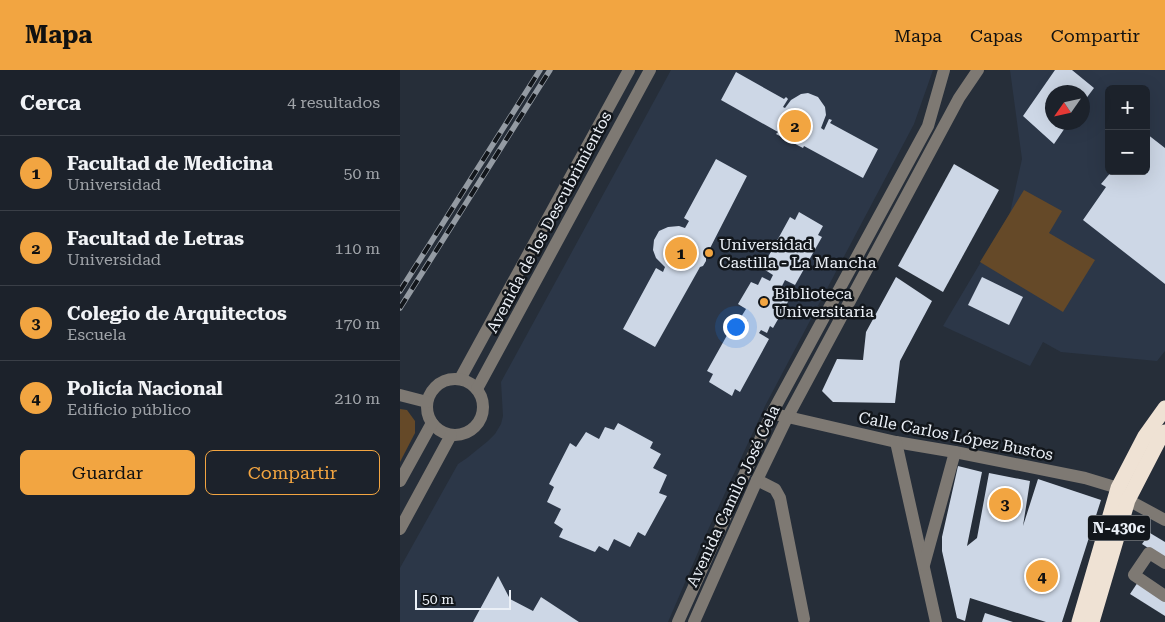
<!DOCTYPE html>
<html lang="es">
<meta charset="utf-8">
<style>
:root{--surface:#1c222b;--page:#252a33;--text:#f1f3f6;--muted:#a0a4a9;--line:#3a3f47;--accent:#f2a541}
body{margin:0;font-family:"Roboto Serif",serif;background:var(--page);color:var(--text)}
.controls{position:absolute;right:15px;top:15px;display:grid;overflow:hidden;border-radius:8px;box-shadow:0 5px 20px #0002}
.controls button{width:45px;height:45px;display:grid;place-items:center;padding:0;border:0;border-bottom:1px solid var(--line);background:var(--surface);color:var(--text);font:25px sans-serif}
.compass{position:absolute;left:645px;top:15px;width:45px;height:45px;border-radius:50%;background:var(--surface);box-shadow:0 5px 20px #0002;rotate:236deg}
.scale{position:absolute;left:15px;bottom:12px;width:96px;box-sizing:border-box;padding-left:5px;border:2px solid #ebf0f7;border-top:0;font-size:14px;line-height:18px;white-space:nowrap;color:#ebf0f7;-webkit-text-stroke:4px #12161b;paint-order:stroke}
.you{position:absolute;left:335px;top:256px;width:18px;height:18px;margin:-12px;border:4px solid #fff;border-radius:50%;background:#1a73e8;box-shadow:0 0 0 8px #1a73e833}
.badge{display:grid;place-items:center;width:32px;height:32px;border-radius:50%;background:var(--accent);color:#111;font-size:16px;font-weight:700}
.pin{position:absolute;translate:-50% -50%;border:2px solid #fff;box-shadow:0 1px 5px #0006}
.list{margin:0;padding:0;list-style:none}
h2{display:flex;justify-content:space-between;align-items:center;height:65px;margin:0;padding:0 20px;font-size:21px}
h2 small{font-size:16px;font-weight:400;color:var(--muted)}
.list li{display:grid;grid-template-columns:32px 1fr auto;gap:15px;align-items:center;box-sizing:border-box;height:75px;padding:0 20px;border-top:1px solid var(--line)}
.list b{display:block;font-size:19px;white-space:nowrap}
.list p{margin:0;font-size:16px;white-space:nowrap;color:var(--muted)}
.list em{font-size:16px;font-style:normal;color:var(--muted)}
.actions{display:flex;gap:10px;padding:15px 20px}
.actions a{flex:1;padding:11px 0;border:1px solid var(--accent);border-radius:8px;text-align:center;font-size:18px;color:var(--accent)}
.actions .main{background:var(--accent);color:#111}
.map{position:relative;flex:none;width:765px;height:552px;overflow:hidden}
header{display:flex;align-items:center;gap:30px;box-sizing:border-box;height:70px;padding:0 25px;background:var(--accent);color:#111}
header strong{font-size:24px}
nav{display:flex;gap:28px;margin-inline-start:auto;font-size:18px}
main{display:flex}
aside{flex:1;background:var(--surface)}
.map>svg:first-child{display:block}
</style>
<header>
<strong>Mapa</strong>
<nav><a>Mapa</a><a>Capas</a><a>Compartir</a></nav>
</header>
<main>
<aside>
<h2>Cerca<small>4 resultados</small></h2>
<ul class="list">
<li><span class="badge">1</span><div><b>Facultad de Medicina</b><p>Universidad</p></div><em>50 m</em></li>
<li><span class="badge">2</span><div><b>Facultad de Letras</b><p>Universidad</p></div><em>110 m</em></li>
<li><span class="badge">3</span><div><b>Colegio de Arquitectos</b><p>Escuela</p></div><em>170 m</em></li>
<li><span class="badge">4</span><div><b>Policía Nacional</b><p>Edificio público</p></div><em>210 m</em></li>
</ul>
<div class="actions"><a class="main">Guardar</a><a>Compartir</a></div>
</aside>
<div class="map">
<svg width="765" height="552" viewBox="0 0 765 552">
<rect width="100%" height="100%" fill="#262e39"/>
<!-- built -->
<g fill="#2c3748" fill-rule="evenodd">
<path d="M271 0H533L514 54 365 336 302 473 268 552H0V498L58 394 67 388 88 371 95 364 101 354 103 346 101 312Z"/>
<path d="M610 0H765V281L757 291 661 282 643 272 630 296 543 256 610 143 622 89ZM709 19H746V101H709ZM652 22H682V52H652Z"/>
</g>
<!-- green -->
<g fill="#654928">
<path d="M624 120 662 141 649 163 695 190 663 242 580 192Z"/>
<path d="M0 339 7 340 15 351V363L0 392Z"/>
</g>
<!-- building -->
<g fill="#cdd7e6">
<path d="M655 0H672L694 18 682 34V22H652V52H669L654 74 623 46Z"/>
<path d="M336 2 384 29 386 27 388 29 383 37 385 38 391 30 401 24 408 23 418 27 425 37 426 45 421 58 424 60 429 49 432 50 430 53 478 79 463 108 404 76 403 78 376 64 378 62 321 30Z"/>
<path d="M747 64 765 78V214L683 150 706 117 701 114 712 101H746V66Z"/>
<path d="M316 89 347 106 306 186V191L303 196 300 197 255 277 223 259 256 198 263 202 265 197 256 188 253 180 254 170 259 161 268 157 279 156 285 158 289 151 284 148Z"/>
<path d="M554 94 599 120 543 222 498 196Z"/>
<path d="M399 142 423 156 418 165 422 167 395 215 385 210 381 218 387 221 384 227 389 230 373 258 370 256 367 263 361 260 359 263 369 269 340 322 335 319 332 326 309 312 313 304 307 301 335 251 345 257 348 251 341 247 346 239 338 234 351 212 358 215 362 207 370 211 373 205 362 198 390 147 395 150Z"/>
<path d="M496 207 532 231 500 291 495 333 433 332 422 321 437 289 463 290 466 262Z"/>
<path d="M582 207 623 227 609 255 568 235Z"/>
<path d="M218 353 253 372 250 378 261 384 253 398 267 405 259 423 267 426 245 466 238 462 230 477 214 469 208 481 199 476 195 482 159 467 163 459 154 453 161 439 147 432 154 417 149 414 170 373 176 377 186 362 199 369 205 357 214 360Z"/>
<path d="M558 396 582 402 567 476 577 468 589 403 630 411 623 456 638 409 701 430 662 552H646L570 528 565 551 557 548 542 481V467Z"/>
<path d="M750 463 765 472V489L742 474Z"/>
<path d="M98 506 110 529 133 541 141 527 179 552H73Z"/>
<path d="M738 512 765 529V546L730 524Z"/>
<path d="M585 543 613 552H582Z"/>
</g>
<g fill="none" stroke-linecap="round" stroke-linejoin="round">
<!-- minor -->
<g stroke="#7e7973" stroke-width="12">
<path d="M60 309 229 0"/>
<circle cx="55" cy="337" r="28"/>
<path d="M77 319 250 0"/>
<path d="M0 325 27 332"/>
<path d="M379 345 496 372 555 382 685 408 718 418 728 430 765 450"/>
<path d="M496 372 536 552"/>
<path d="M357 410 375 419 380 428 404 549"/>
<path d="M0 411 32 353"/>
<path d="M0 459 51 365"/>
<path d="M765 493 749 483 734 505 765 526"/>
<path d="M524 495 555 382"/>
<path d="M278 552 372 343 528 56 544 0"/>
<path d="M294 552 357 410 387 348 559 28 578 0"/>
</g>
<!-- highway -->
<g stroke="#efe2d4" stroke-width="15">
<path d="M679 552 718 418 745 366 765 338"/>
<path d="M692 552 728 430 760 368 765 362"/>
</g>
<!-- rail casing -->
<g stroke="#949ba3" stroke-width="5.5">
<g id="rail">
<path d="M0 221 140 0"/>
<path d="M0 238 150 0"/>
</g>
</g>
<!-- rail -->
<use href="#rail" stroke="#12161b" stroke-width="4" stroke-dasharray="11" stroke-linecap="butt"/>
</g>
<!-- markers -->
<g fill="#f2a541" stroke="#12161b" stroke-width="2">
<circle cx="309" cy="183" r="5"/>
<circle cx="364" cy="232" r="5"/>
</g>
<g text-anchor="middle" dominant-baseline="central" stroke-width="5" stroke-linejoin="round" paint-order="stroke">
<!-- shield labels -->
<rect fill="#12161b" stroke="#aaafb5" stroke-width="1" x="688" y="445.5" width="62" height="25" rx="4"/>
<g font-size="15" font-weight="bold" fill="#ebf0f7">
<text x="719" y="458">N-430c</text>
</g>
<!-- street labels -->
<g font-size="16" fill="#ebf0f7" stroke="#12161b">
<text transform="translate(149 152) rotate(-62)">Avenida de los Descubrimientos</text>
<text transform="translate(556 366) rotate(11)">Calle Carlos López Bustos</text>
<text transform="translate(333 426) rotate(-65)">Avenida Camilo José Cela</text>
</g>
<!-- poi labels -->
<g font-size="16" fill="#ebf0f7" stroke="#12161b" text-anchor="start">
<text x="319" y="174">Universidad<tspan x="319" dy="18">Castilla - La Mancha</tspan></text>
<text x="374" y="223">Biblioteca<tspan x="374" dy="18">Universitaria</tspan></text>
</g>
</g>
</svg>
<div class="controls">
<button>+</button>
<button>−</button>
</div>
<svg class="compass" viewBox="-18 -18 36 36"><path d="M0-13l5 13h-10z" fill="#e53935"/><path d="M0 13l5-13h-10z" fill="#a0a4a9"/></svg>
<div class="scale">50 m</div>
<div class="you"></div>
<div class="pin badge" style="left:281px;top:183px">1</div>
<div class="pin badge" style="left:395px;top:56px">2</div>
<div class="pin badge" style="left:605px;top:434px">3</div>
<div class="pin badge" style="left:642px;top:506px">4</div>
</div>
</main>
